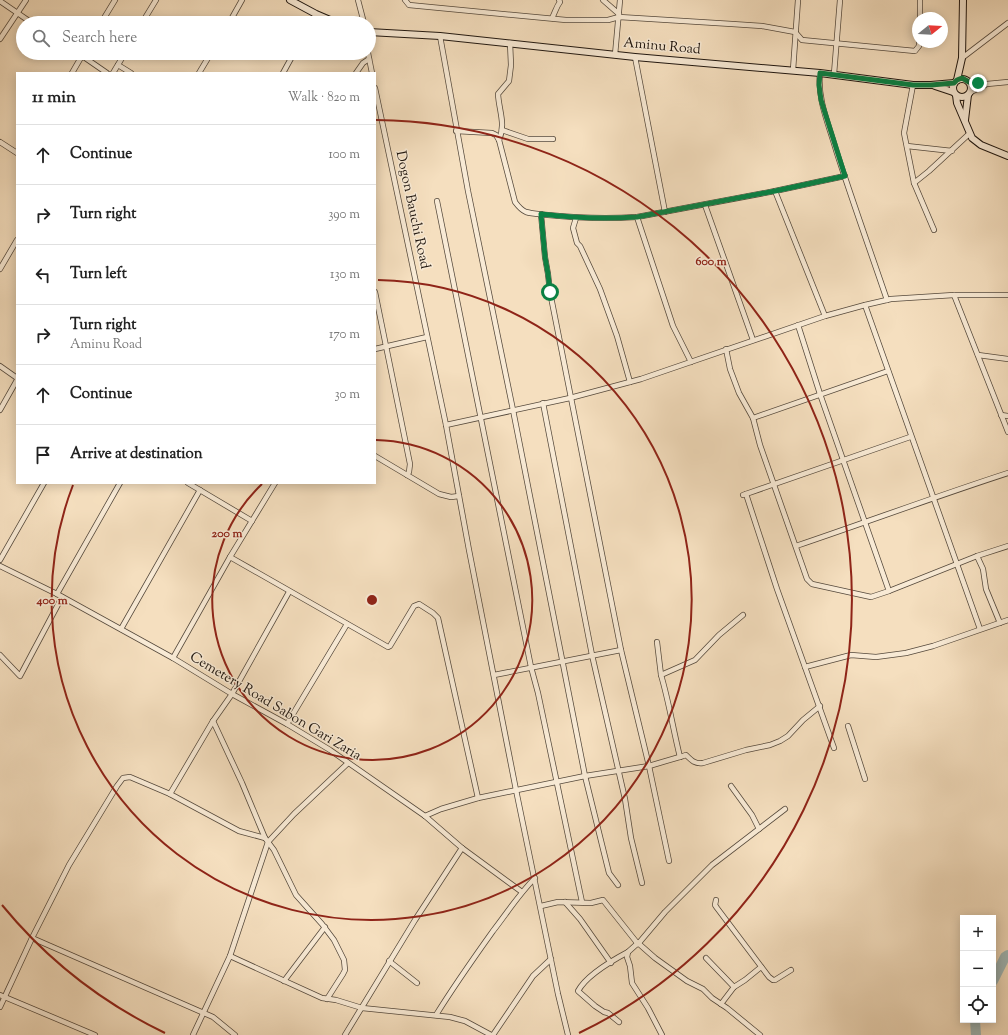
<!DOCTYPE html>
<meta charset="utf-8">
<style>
:root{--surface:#fff;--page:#f2f2f2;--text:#222;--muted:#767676;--line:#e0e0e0}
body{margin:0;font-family:"Sorts Mill Goudy",serif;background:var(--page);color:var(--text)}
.controls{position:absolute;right:12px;bottom:12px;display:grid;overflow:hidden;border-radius:0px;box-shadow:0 2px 10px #0003}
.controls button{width:36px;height:36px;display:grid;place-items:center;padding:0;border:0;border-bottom:1px solid var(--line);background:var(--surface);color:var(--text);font:20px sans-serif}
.compass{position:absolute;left:912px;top:12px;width:36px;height:36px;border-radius:50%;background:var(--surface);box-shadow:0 2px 10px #0003;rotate:72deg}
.stop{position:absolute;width:12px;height:12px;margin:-9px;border:3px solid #0b8043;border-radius:50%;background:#fff}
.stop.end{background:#0b8043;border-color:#fff;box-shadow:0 1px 4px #0008}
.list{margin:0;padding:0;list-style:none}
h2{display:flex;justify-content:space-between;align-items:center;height:52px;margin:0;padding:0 16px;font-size:17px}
h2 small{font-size:13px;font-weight:400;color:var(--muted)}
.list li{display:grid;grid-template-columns:26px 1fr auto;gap:12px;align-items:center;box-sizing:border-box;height:60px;padding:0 16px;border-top:1px solid var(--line)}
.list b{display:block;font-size:15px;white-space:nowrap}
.list p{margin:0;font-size:13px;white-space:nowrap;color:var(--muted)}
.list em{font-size:13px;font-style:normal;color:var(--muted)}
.icon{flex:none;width:22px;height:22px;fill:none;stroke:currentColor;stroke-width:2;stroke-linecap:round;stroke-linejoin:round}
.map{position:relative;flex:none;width:1008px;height:1035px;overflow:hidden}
.search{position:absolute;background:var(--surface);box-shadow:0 2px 10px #0003;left:16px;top:16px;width:360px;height:44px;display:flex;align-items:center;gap:10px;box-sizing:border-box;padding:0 14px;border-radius:22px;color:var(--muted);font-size:15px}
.panel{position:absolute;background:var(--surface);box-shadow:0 2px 10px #0003;left:16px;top:72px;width:360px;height:412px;border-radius:0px}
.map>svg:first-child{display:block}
</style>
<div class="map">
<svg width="1008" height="1035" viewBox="0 0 1008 1035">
<rect width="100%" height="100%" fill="#f5dfbf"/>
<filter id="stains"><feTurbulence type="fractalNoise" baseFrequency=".005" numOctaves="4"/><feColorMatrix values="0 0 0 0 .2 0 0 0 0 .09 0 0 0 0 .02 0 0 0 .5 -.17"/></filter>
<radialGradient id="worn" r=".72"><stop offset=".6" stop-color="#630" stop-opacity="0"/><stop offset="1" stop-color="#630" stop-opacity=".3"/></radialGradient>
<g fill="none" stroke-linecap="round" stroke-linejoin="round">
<!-- river -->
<g stroke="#a0babb" stroke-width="10">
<path d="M993 981 1005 957 1008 955"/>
<path d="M975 1020 976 1035"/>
</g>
<!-- street casing -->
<g stroke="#55493c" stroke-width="6">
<g id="street">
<path d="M358 0 364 23"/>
<path d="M405 0 409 5 566 20H608L619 17 732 24 762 26 795 32 802 40 915 51 919 46V42"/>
<path d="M603 0 619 14"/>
<path d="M0 1 32 23"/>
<path d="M552 18C555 13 556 7 560 2L559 0"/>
<path d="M920 18V0"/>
<path d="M101 23 115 0"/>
<path d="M142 23 156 0"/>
<path d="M229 23 242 0"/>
<path d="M311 23 316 14"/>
<path d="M440 36 468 191 513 410 585 776 609 873 618 885"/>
<path d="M0 39 26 0"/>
<path d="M78 53 107 73"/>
<path d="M368 53 372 73"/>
<path d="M615 55 620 0"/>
<path d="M635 57 665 212"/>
<path d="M962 58 1008 23"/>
<path d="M118 65 131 73"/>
<path d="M793 70 798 0"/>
<path d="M72 73 83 54"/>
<path d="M113 73 125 53"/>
<path d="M199 73 211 53"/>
<path d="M283 73 294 53"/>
<path d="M356 73 363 63 369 59"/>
<path d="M820 73C817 99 829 125 836 150 852 200 870 250 887 300"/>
<path d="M834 74 840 0"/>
<path d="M969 82 987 84 1008 82"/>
<path d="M913 85 904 133 914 183 934 230"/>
<path d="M375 88 446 425 469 550 516 790 558 994 568 1035"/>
<path d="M969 93 985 85"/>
<path d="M502 130 528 139H553"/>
<path d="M456 131 492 133 496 135 499 140 515 202C518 206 521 210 526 212 533 214 541 214 548 215 577 218 607 219 637 217L775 191 845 176"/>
<path d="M499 140C506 124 499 111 498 94L509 81 511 65 510 43"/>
<path d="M0 142 17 153"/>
<path d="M907 146 952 151"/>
<path d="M914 183 929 171 969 134"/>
<path d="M775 191 825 316"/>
<path d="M437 201 531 667 538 693 582 902"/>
<path d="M705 205 753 340"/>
<path d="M541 214 545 257 548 274 550 292 621 650 649 766 669 861"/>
<path d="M637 217 673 326 691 362"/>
<path d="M576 218 573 228 577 243 580 246 600 289 617 336 630 382"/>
<path d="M0 269 17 240"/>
<path d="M375 292 410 464 409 472 407 475"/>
<path d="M954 295 1008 432"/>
<path d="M865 305 980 629"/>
<path d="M798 325 820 394 889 591"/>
<path d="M375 349 427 337"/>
<path d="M726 349 730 369 739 393 753 418 760 445 807 579 812 584 871 597 889 591 977 556 1008 546"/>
<path d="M978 355 1008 359"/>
<path d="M0 366 17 378"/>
<path d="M543 403 592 655 625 799 631 838 642 883"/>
<path d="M0 410 17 380"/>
<path d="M1001 415 1008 416"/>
<path d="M753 418 888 371"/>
<path d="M446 425 570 398 641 379 825 316 865 305 891 299 954 295H1008"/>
<path d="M375 456 439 494 451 497 459 496"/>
<path d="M188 483 252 521"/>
<path d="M746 494 777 589 834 748"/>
<path d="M743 495 910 437"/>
<path d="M796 546C867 522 937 496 1008 473"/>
<path d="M977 556 983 569 986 589 1000 623"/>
<path d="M230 557 388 647 390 646 414 606 419 604 433 613 438 618 478 798"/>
<path d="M0 560 44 483"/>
<path d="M0 566 57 594 173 658 232 694 287 724 330 750 425 816 462 848 522 892"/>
<path d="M57 594 120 483"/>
<path d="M121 629 200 490"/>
<path d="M657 642 661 675"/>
<path d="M0 655 20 676 62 597"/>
<path d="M173 658 230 557 275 483"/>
<path d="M805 667 851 655 876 657 906 653 933 646 1008 620"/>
<path d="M494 675 621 650"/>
<path d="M287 724 347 624"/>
<path d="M848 726 865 779"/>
<path d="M680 757C673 729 669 702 661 675L695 660 719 635 743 615"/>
<path d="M731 786 752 815 759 829"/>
<path d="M170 794 213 721 232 694 289 592"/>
<path d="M425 816 441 809 478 798 585 776 649 766 683 756 686 755C692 761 695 764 703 763L746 750 770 745 780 741 788 736 803 720 820 706"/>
<path d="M716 900 715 905 717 908 769 977 773 980H775L791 970"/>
<path d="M565 902 580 919 611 963"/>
<path d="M541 906 558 902 591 903 603 900 638 944 665 912 712 865 785 809"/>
<path d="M32 938 213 1017 235 1035"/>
<path d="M638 943 655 958 687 981 703 989 712 998 727 1008 760 1035"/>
<path d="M638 943 628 952 627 957 630 966 632 983 648 1008 662 1035"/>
<path d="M230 956 322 998 336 1000 362 1008 450 1017 465 1021 491 1035"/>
<path d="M706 958 734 987"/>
<path d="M389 961 417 983"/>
<path d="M284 981 325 927"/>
<path d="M0 995 95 1035"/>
<path d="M327 999 343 974 345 970 344 960 334 940 322 924 296 895 274 850 268 842 294 814 348 763"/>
<path d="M721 1004 734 987 745 980 761 967"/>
<path d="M0 1007 32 938 69 865 117 786 123 778 130 777 170 794 239 831 265 838"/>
<path d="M436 1015C454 986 473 959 493 931 507 913 519 894 535 878"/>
<path d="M619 1022 608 1013 604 1012 595 1006 578 991C586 976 613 960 628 952"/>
<path d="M193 1035 230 956 268 842 265 838 242 783 213 721"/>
<path d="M345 1035 415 920 462 848"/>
<path d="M493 1035 533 976 551 959"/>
</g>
</g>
<!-- secondary casing -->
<g stroke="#201710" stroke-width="8">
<g id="secondary">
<path d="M290 0 316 14 337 23"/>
<path d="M369 32 440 36 635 57 820 73 913 85H931L954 83"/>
<circle cx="962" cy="88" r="9"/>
<path d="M957 80 962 58 963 0"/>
<path d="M935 86 953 92"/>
<path d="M956 95 957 103 972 138 981 145 1008 156"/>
<path d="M965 120 968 95"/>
</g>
</g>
<!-- street -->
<use href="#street" stroke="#f8ead5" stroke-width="4.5"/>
<!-- secondary -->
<use href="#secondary" stroke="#f8ead5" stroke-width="6"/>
</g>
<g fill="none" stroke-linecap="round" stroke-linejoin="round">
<!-- route -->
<path stroke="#0b8043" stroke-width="5" d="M550 292 548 274 545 257 541 214C573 218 605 219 637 217L775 191 845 176 821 100 819 85 820 73 913 85H931L954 83 957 80 962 78 969 82 978 83"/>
</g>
<!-- distance rings -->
<g fill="none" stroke="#8f2418" stroke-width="2">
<path d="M376 440A160 160 0 1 1 262 484"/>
<path d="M378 280A320 320 0 1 1 73 485"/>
<path d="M165 1033A480 480 0 0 1 2 905M376 120A480 480 0 0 1 579 1033"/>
</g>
<g text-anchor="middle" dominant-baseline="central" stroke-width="3" stroke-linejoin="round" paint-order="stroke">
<!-- street labels -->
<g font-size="14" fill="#201710" stroke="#f8ead5">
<text transform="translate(662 47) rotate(5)">Aminu Road</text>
<text transform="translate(412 210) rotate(78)">Dogon Bauchi Road</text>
<text transform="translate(275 707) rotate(31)">Cemetery Road Sabon Gari Zaria</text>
</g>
</g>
<circle cx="372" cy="600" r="6" fill="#8f2418" stroke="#f8ead5" stroke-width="2"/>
<g font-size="12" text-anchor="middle" font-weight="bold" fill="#8f2418" stroke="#f8ead5" stroke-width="3" stroke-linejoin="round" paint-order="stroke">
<text x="711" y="265">600 m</text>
<text x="227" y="537">200 m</text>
<text x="52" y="604">400 m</text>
</g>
<rect width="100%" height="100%" filter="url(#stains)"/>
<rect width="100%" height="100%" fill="url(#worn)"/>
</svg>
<div class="controls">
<button>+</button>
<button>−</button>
<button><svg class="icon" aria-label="locate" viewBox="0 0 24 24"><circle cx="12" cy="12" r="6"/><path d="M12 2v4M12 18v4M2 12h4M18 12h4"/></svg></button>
</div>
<svg class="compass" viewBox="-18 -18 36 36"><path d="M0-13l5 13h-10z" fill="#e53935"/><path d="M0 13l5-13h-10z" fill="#767676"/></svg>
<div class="stop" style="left:550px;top:292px"></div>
<div class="stop end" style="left:978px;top:83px"></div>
<div class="search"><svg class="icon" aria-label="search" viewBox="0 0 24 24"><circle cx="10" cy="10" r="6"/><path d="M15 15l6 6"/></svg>Search here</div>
<section class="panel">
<h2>11 min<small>Walk · 820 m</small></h2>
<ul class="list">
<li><svg class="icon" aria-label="ahead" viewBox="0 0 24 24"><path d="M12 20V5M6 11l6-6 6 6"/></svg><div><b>Continue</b></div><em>100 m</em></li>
<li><svg class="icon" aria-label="right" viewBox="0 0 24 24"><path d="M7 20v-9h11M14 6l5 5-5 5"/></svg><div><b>Turn right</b></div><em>390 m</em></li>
<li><svg class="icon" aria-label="left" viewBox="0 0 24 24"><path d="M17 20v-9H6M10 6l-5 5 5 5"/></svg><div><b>Turn left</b></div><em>130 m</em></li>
<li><svg class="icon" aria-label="right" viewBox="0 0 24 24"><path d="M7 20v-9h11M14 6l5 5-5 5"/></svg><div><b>Turn right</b><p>Aminu Road</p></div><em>170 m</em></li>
<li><svg class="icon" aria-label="ahead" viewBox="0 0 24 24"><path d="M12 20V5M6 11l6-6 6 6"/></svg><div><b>Continue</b></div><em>30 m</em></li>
<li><svg class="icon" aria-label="arrive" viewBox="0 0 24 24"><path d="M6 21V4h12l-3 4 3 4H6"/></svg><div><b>Arrive at destination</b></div></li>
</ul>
</section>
</div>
